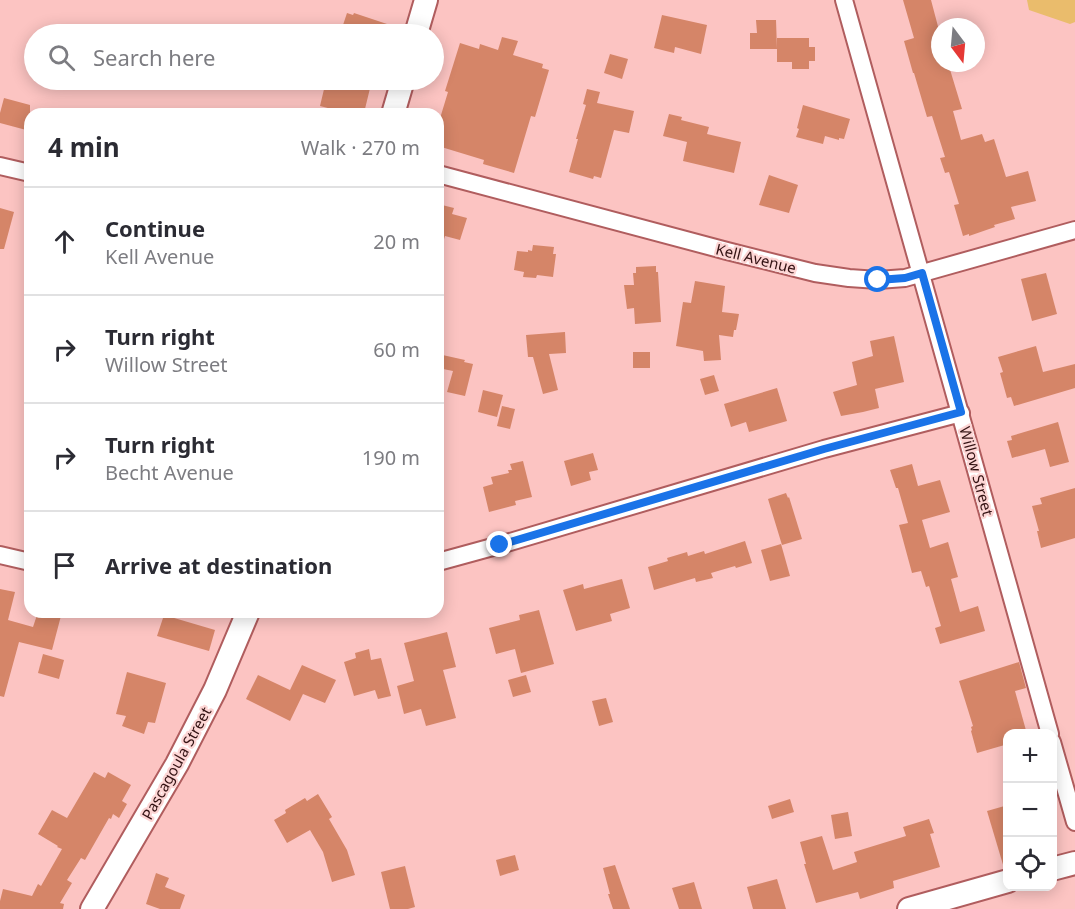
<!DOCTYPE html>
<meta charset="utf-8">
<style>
:root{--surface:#fff;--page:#f7f7f7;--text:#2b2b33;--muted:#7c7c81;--line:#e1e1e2}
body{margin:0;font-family:"Noto Sans",sans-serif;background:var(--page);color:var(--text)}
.controls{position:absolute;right:18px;bottom:18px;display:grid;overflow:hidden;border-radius:12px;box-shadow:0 3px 15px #0003}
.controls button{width:54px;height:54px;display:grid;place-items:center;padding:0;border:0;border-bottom:2px solid var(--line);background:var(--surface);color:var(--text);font:30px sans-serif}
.compass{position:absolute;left:931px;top:18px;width:54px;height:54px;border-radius:50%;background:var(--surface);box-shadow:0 3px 15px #0003;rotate:164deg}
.stop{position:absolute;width:18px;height:18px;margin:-14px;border:4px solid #1a73e8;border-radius:50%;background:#fff}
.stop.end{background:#1a73e8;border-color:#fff;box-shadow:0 2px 6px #0008}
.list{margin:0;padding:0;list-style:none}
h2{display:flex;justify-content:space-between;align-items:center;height:78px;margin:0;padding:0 24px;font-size:26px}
h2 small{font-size:20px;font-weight:400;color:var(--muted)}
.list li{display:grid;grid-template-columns:39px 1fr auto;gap:18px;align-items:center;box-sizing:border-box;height:108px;padding:0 24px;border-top:2px solid var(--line)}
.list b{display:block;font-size:22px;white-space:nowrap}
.list p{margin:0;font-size:20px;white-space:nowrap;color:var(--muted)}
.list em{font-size:20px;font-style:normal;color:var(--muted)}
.icon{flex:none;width:33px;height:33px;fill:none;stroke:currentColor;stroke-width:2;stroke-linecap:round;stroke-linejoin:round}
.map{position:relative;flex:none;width:1075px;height:909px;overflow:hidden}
.search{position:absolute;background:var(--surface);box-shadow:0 3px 15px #0003;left:24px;top:24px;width:420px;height:66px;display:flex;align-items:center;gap:15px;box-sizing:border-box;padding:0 21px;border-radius:33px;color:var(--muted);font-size:22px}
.panel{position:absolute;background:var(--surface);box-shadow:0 3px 15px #0003;left:24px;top:108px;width:420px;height:510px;border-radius:18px}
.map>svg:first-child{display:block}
</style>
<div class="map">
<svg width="1075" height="909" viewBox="0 0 1075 909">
<rect width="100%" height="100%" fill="#fcc4c2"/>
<!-- green -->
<path fill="#eabc6c" d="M1027 0H1075V22L1070 24 1029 10Z"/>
<!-- building -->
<g fill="#d58568">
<path d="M903 0H931L940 34V63H948L962 109 953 111 961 140 982 134 985 142 994 139 1006 177 1028 171 1036 201 1011 207 1015 219 994 225 995 227 969 236V234L963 236 954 205 959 204 949 172 945 173 940 158 945 157 932 116 927 117 914 73H913L904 41 914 38Z"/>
<path d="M347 13 353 15 354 13 387 24 384 34H340Z"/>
<path d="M662 15 707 25 701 54 675 47 674 53 654 48Z"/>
<path d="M756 20H776L777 49H750V33H757Z"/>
<path d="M502 37 518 41 513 55 543 64 542 68 549 70 535 117 531 116 514 173 483 164 484 160 438 146V125L448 92 445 91 460 43 479 49 480 44 498 50Z"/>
<path d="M777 38H809V47H815V61H809V69H792V62H777Z"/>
<path d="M610 54 628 59 622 79 604 73Z"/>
<path d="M339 80H372L364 113 348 109 347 113 320 106 325 85 327 86 328 84 337 86Z"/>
<path d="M587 89 600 92 597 103 634 111 629 133 614 130 601 178 594 176 593 179 569 172 578 139H576L586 105 583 104Z"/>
<path d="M4 98 30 105V131L0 123V113Z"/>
<path d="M803 105 850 119 844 139 839 138V140L825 136 823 144 796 137 799 129 797 128Z"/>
<path d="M669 114 682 117 681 120 709 127 707 134 741 142 734 173 683 161 687 142 663 136Z"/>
<path d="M769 175 798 185 789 213 759 205Z"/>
<path d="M438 204 454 208 452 214 467 218 460 240 445 236 441 249H438Z"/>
<path d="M0 208 14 212 4 249H0Z"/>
<path d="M533 245 554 247 553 254H556L553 277 537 275 536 278 523 277 524 272 514 270 517 251 528 252V250L532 251Z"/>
<path d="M656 266V272H658L661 322 635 324 634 308 627 309 624 285H634L633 273H636V267Z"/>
<path d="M1046 273 1057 314 1032 321 1021 279Z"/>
<path d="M695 281 725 286 722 312 739 314 736 330H734L733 337 719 335 721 360 704 361 703 351 676 346 683 302 691 303Z"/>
<path d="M565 332 566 353 549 354 558 390 543 394 533 357H528L526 335Z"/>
<path d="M894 336 904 382 875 389 879 408 863 412 841 416 833 392 857 385 852 362 873 356 870 341Z"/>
<path d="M1036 346 1043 372 1075 364V388L1014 406 1011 397 1007 398 1000 373 1003 372 998 357Z"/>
<rect x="633" y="352" width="17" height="16"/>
<path d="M438 354 465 360 464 362 473 364 465 396 447 392 453 371 438 368Z"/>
<path d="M714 375 719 391 705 395 700 379Z"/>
<path d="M777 388 787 421 749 432 746 422 731 427 724 404Z"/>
<path d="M483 390 503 395 497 417 478 412Z"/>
<path d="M502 406 515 409 510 429 497 426Z"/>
<path d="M1058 422 1069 462 1050 467 1045 449 1012 458 1007 441 1012 440 1011 436Z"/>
<path d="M593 453 598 470 589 472 591 480 571 486 564 461Z"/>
<path d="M523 461 532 497 515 501 516 505 489 512 483 487 493 484 491 477 509 473 508 470H512L510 464Z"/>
<path d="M912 464 918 486 940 480 950 512 922 520 930 548 948 542 958 577 951 579 960 612 978 606 985 631 940 644 935 628 941 626 929 586 926 587 921 571 912 573 899 525 908 523 898 488H896L890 470Z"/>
<path d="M1075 488V538L1041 548 1037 531H1039L1032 506 1042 504 1040 498Z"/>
<path d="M786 493 788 498 789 497 802 539 782 545 768 499Z"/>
<path d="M745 541 752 563 736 568 735 566 711 573 713 578 696 582 695 578 654 590 648 567 668 561 667 558 687 552 688 556 704 551 705 554Z"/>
<path d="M781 544 790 576 770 581 761 550Z"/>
<path d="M622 579 630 608 610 614 612 621 576 631 563 590 583 584 584 589Z"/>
<path d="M0 589 15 592 8 620 33 627 38 612H62L52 650 19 642 4 697 0 696Z"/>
<path d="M539 610 554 664 521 673 515 649 496 654 489 628 520 620 519 615Z"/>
<path d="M164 615 215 630 209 651 157 636Z"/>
<path d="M447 632 456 667 443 670 456 718 426 726 421 709 404 714 397 686 414 681 404 643Z"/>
<path d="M369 649 371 660 381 658 391 696 378 699 375 690 354 696 344 662 356 658 355 653Z"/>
<path d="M43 654 64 660 59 679 38 673Z"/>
<path d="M1019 662 1026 688 1015 691 1027 734H1008V744L977 753 971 731 972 730 971 727 973 726 959 681Z"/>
<path d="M302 665 336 680 325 703 303 694 290 721 246 699 258 675 290 690Z"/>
<path d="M127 672 166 683 155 723 148 722 144 734 122 726 126 716 116 714Z"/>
<path d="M526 675 531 692 513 697 508 680Z"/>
<path d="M606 698 613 722 599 726 592 701Z"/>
<path d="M94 772 105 778 108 772 131 785 122 801 127 804 119 818 113 814 111 819 109 818 85 860 81 858 67 880 72 883 60 903 64 904 63 909H0V901L3 889 32 896 38 884 41 886 62 849 57 847 58 846 38 834 52 810 67 818Z"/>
<path d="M318 794 332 817 329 819 347 850 355 875 332 882 323 852 310 830 287 843 274 820 286 813 285 810 305 798 307 801Z"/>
<path d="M790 799 794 812 772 819 768 806Z"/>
<path d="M1008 805V868H1004L987 811Z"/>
<path d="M848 812 852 836 835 839 831 815Z"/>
<path d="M929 819 934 833 930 834 940 867 893 881 894 888 860 899 858 892 816 903 804 864H806L800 842 822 836 833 870 857 862 854 852 906 836 903 827Z"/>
<path d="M515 855 519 870 500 876 496 860Z"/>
<path d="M615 865 630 909H613L608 894H610L603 868Z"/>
<path d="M405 866 415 907 408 909H390L381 872Z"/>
<path d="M156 873 169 878 165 887 185 895 180 909H160L146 904Z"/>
<path d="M777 879 786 909H753L747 887Z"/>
<path d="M694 882 702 909H679L672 888Z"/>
</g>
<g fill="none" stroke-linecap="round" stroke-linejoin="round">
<!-- street casing -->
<g stroke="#b05d5e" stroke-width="20">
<g id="street">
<path d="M844 0 1050 734"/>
<path d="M0 166 30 173"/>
<path d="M438 174 727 251 815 273 849 278 878 280 905 278 1075 230"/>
<path d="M0 555 30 562"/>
<path d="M438 562 500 545 824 449 961 413"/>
<path d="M1052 742 1075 822"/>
</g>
</g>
<!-- secondary casing -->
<g stroke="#b05d5e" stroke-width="26">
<g id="secondary">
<path d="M416 34 426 0"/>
<path d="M393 114 403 80"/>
<path d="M1052 869 1075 863"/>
<path d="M92 909 177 764 215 690 248 612"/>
<path d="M909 909 1008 881"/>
</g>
</g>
<!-- street -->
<use href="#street" stroke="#fff" stroke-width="16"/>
<!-- secondary -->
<use href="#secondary" stroke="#fff" stroke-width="22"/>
</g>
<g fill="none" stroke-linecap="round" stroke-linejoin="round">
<!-- route -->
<path stroke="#1a73e8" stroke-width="8" d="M500 545 824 449 961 412 922 273 905 278 878 280"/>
</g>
<g text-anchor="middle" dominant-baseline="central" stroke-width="4.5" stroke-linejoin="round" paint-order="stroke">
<!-- street labels -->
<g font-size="15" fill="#331213" stroke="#fdd6d5">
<text transform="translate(756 258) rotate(14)">Kell Avenue</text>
<text transform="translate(977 471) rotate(75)">Willow Street</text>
<text transform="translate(176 763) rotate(-61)">Pascagoula Street</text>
</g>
</g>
</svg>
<div class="controls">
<button>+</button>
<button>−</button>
<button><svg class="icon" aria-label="locate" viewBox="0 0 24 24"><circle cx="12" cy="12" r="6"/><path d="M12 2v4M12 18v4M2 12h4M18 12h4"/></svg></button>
</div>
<svg class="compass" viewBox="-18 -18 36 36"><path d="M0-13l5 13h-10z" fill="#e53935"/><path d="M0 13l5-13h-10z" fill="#7c7c81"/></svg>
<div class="stop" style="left:878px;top:280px"></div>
<div class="stop end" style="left:500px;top:545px"></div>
<div class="search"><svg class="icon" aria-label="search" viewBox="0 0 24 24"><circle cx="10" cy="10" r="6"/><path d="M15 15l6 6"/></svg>Search here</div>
<section class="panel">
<h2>4 min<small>Walk · 270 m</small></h2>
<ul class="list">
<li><svg class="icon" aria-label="ahead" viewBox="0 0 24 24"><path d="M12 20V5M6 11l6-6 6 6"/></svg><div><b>Continue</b><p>Kell Avenue</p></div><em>20 m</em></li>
<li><svg class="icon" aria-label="right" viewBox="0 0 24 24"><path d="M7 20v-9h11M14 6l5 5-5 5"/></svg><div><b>Turn right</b><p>Willow Street</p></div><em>60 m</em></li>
<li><svg class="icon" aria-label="right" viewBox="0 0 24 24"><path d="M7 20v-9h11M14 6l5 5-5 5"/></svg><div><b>Turn right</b><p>Becht Avenue</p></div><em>190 m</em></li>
<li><svg class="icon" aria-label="arrive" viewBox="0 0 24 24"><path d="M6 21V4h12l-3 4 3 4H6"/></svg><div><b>Arrive at destination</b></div></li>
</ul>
</section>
</div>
